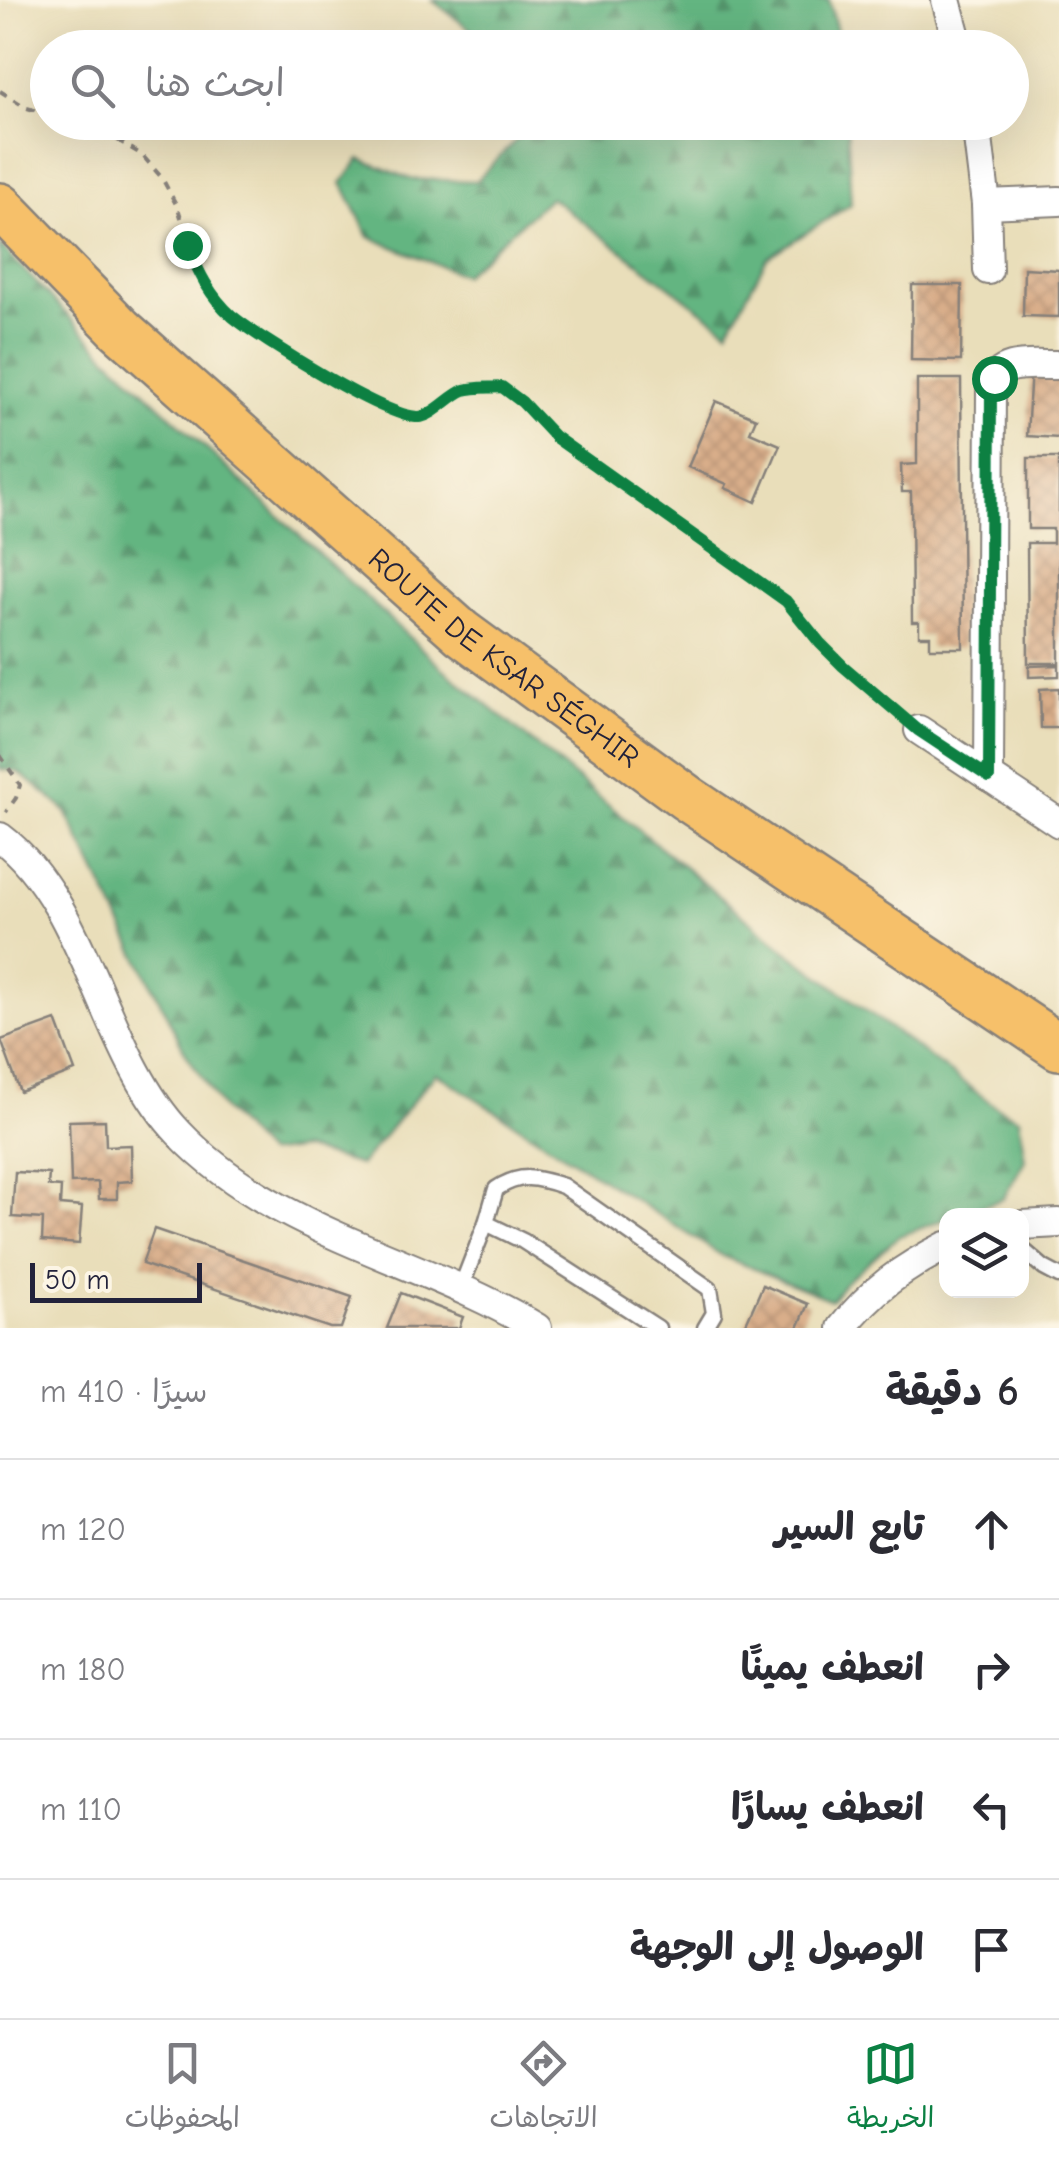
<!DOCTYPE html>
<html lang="ar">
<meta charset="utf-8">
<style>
:root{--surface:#fff;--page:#f7f7f7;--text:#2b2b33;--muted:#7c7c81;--line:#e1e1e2;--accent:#0b8043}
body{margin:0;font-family:"Comic Neue","Playpen Sans Arabic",sans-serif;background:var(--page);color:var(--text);direction:rtl}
.controls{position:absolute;right:30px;bottom:30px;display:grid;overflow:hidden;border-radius:20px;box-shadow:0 10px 40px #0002}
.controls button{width:90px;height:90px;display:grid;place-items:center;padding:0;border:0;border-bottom:2px solid var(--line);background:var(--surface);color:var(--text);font:50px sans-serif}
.scale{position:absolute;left:30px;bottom:25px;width:172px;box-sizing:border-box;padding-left:10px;border:5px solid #22223b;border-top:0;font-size:28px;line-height:35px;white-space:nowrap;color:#22223b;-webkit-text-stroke:8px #fcf5e5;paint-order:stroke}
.stop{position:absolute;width:30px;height:30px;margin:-22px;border:8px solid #0b8043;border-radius:50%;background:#fff}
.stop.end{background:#0b8043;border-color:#fff;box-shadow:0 2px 10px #0008}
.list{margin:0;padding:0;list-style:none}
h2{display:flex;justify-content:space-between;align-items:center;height:130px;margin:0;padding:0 40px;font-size:42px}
h2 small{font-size:32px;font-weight:400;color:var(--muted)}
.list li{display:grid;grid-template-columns:65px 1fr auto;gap:30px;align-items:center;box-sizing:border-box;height:140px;padding:0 40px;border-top:2px solid var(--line)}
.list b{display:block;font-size:38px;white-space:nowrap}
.list em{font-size:32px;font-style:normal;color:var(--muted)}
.icon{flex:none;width:55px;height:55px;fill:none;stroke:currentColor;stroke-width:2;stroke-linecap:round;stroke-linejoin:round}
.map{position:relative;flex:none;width:1059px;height:1328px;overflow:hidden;direction:ltr}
.search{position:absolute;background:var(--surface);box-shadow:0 10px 40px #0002;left:30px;right:30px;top:30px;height:110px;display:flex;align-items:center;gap:25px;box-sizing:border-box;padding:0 35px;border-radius:55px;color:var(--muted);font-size:38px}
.sheet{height:690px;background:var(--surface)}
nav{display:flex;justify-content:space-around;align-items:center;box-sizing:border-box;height:140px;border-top:2px solid var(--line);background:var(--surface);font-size:28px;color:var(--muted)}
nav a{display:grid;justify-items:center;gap:5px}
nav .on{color:var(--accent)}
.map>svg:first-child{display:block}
</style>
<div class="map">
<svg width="1059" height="1328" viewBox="0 0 1059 1328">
<defs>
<pattern id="forest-firs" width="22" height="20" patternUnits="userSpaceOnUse" patternTransform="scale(2.5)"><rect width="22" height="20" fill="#64b581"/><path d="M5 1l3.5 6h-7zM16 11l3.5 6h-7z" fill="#52936b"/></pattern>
<pattern id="building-cross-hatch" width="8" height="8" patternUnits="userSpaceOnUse" patternTransform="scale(2.5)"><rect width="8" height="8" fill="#d9ae8a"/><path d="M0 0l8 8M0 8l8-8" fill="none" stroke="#ba9578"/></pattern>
</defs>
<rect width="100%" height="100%" fill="#fcf5e5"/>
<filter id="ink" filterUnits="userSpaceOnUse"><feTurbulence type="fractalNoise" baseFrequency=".01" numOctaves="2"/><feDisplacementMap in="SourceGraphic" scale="20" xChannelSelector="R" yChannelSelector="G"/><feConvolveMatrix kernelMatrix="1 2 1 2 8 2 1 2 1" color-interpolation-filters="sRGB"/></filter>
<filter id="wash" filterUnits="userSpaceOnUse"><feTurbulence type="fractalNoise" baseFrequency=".0048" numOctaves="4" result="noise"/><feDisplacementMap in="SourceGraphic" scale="40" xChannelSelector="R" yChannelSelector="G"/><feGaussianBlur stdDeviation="2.25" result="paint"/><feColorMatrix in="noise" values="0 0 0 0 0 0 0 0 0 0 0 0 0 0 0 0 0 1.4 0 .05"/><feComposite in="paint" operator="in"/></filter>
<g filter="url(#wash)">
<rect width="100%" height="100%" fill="#e9deba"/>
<!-- forest -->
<g fill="url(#forest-firs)" stroke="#436c5e" stroke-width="2.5">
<path d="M432 0H829L841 47H493Z"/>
<path d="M847 122 851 204 767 258 728 330 550 197 463 275 369 237 342 183 360 159 411 179 476 181 522 134 523 123Z"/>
<path d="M0 245 110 359 441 667 785 950 995 1106 1019 1118 1025 1160 1003 1199 956 1215 946 1216V1219L899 1236 845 1282 831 1300 724 1257 436 1073 360 1165 302 1149 266 1154 221 1107 185 1052 65 810 19 772 0 769Z"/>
</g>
<g id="blocks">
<!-- building -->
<g fill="url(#building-cross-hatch)">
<path d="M1024 268 1059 270V317L1023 316Z"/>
<path d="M912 285H962L961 361 911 360Z"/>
<path d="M1031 368 1059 370V438L1027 436Z"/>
<path d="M917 379H961L963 648H930V636H919V622H912L911 492H902L901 465 917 464Z"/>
<path d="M716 401 756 418 750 432 780 445 756 502 725 488 727 484 688 467Z"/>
<path d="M1028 458H1059V663H1028L1027 543H1053V529H1028Z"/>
<path d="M1059 665V676L1029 677V666Z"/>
<path d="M1059 688V728H1041L1040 689Z"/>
<path d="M56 1020 75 1071 20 1092 1 1040Z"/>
<path d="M105 1120 106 1146 131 1145 132 1181 117 1182V1199H99L98 1182 71 1183 69 1121Z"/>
<path d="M15 1172 49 1174 48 1186 61 1187 60 1205 82 1207 79 1244 42 1241 43 1219 12 1217Z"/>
<path d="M154 1229 352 1297 341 1328H330L142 1264Z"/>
<path d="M763 1285 808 1304 798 1328H744Z"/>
<path d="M401 1293 463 1317 459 1328H387Z"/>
</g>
</g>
</g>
<g filter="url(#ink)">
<use href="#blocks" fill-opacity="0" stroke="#86807a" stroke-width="2.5"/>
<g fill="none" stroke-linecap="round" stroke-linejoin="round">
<!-- service casing -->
<g stroke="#86807a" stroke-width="19">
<g id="service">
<path d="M486 1223 523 1241 658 1328"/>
<path d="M1022 1249 1044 1268 1059 1276"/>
<path d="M460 1290 486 1223 496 1189C520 1173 536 1177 563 1186L710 1289 714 1313 705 1328"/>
</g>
</g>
<!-- minor casing -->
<g stroke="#86807a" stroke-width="32">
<g id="minor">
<path d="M946 0 959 48"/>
<path d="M976 122 986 204 988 270"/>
<path d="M986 204 1059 201"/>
<path d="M919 730 1059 823"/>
<path d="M989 777 991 387C999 358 1035 366 1059 365"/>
<path d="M0 837C88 903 103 1054 179 1133 275 1234 422 1258 537 1328"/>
<path d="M1022 1225 1059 1223"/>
<path d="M842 1328C871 1290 904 1267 946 1246"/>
</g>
</g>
<!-- primary casing -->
<g stroke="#86807a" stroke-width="50">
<g id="primary">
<path id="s1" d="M0 206 120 329 462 633 687 798 1059 1047"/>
</g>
</g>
<!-- path -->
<g stroke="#86807a" stroke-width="4" stroke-dasharray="8 8" stroke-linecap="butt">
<path d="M0 91 27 108 48 114"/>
<path d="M73 122 106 133 142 155 162 178 178 208 199 274 216 299 232 315 316 370 386 407 407 416 424 417 467 389 502 387 522 402 555 437 786 601 820 643 899 713"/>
<path d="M0 755 20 785 16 798 6 812"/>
</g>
<!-- service -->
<use href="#service" stroke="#fff" stroke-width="14"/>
<!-- minor -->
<use href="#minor" stroke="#fff" stroke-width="28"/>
<!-- primary -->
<use href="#primary" stroke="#f6c06b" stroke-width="45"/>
</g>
</g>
<g fill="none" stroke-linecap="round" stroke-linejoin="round" filter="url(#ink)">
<!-- route -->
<path stroke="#0b8043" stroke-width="12" d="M187 245C198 271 210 297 232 316 260 339 386 418 419 417 434 416 449 396 464 390 475 387 490 388 502 387L522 402 555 437 786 601 820 643 843 666 918 730 989 777 991 387 994 378"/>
</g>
<g text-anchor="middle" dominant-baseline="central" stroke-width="8" stroke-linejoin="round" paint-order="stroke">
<!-- street labels -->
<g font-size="30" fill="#22223b" stroke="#fcf5e5">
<text stroke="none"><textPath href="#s1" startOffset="678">ROUTE DE KSAR SÉGHIR</textPath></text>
</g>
</g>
</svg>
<div class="controls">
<button><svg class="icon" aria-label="layers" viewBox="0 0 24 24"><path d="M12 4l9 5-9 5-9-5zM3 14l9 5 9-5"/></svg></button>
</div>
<div class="scale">50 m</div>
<div class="stop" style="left:994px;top:378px"></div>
<div class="stop end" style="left:187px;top:245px"></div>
<div class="search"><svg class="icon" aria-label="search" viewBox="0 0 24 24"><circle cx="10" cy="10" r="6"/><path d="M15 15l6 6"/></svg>ابحث هنا</div>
</div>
<section class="sheet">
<h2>6 دقيقة<small>سيرًا · 410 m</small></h2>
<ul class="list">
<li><svg class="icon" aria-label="ahead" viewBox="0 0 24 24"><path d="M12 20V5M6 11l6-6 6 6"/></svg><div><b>تابع السير</b></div><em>120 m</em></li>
<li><svg class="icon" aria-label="right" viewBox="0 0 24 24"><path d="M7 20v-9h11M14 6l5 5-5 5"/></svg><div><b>انعطف يمينًا</b></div><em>180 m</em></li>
<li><svg class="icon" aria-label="left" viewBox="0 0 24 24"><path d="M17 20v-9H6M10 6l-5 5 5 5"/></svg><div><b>انعطف يسارًا</b></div><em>110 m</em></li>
<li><svg class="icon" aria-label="arrive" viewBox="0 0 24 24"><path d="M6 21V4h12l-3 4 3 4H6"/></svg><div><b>الوصول إلى الوجهة</b></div></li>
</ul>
</section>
<nav>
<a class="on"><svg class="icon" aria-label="map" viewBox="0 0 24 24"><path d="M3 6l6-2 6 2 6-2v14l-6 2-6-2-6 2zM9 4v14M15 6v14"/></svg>الخريطة</a>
<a><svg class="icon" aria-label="directions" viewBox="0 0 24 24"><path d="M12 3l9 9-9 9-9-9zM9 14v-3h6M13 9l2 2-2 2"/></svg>الاتجاهات</a>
<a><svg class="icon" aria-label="saved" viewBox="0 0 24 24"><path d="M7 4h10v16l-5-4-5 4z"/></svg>المحفوظات</a>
</nav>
